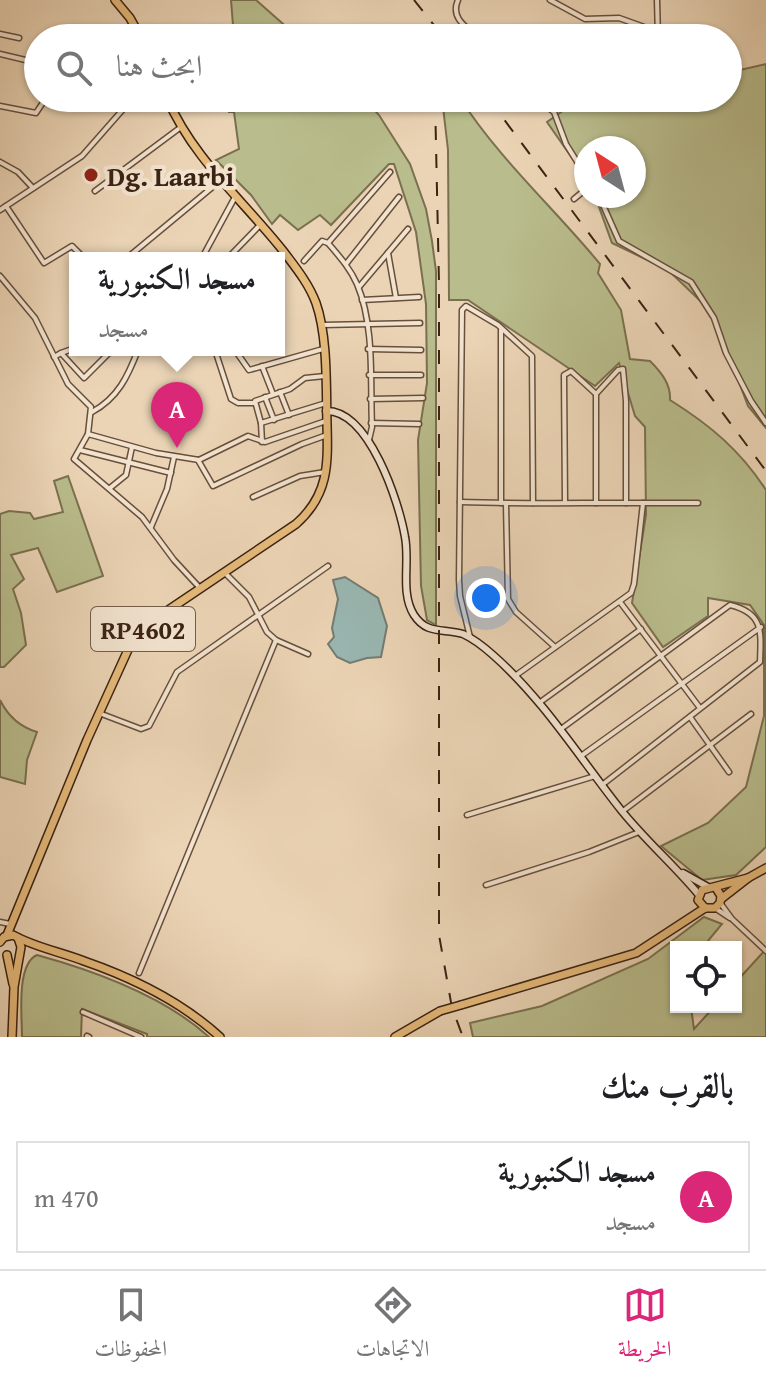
<!DOCTYPE html>
<html lang="ar">
<meta charset="utf-8">
<style>
:root{--surface:#fff;--page:#f6f6f6;--text:#202124;--muted:#757577;--line:#e0e0e0;--accent:#db2777}
body{margin:0;font-family:"Gentium Book Plus",Amiri,serif;background:var(--page);color:var(--text);direction:rtl}
.controls{position:absolute;right:24px;bottom:24px;display:grid;overflow:hidden;border-radius:0px;box-shadow:0 2px 6px #0004}
.controls button{width:72px;height:72px;display:grid;place-items:center;padding:0;border:0;border-bottom:2px solid var(--line);background:var(--surface);color:var(--text);font:40px sans-serif}
.compass{position:absolute;left:574px;top:136px;width:72px;height:72px;border-radius:50%;background:var(--surface);box-shadow:0 2px 6px #0004;rotate:324deg}
.you{position:absolute;left:486px;top:598px;width:28px;height:28px;margin:-20px;border:6px solid #fff;border-radius:50%;background:#1a73e8;box-shadow:0 0 0 12px #1a73e833}
.badge{display:grid;place-items:center;width:52px;height:52px;border-radius:50%;background:var(--accent);color:#fff;font-size:26px;font-weight:700}
.pin{position:absolute;translate:-50% -66px;filter:drop-shadow(0 2px 4px #0008)}
.pin::after{content:'';position:absolute;top:42px;width:28px;height:24px;background:inherit;clip-path:polygon(0 0,100% 0,50% 100%)}
.popup{position:absolute;left:69px;top:252px;width:216px;height:104px;box-sizing:border-box;display:grid;place-content:center;border-radius:0px;background:var(--surface);filter:drop-shadow(0 2px 6px #0005);font-size:26px;white-space:nowrap;color:var(--muted)}
.popup b{font-size:30px;color:var(--text)}
.popup::after{content:'';position:absolute;left:50%;top:100%;margin-left:-16px;border:16px solid transparent;border-top-color:var(--surface)}
.list{margin:0;padding:0;list-style:none}
h2{display:flex;justify-content:space-between;align-items:center;height:104px;margin:0;padding:0 32px;font-size:34px}
h2 small{font-size:26px;font-weight:400;color:var(--muted)}
.list li{display:grid;grid-template-columns:52px 1fr auto;gap:24px;align-items:center;box-sizing:border-box;height:112px;margin:0 16px 16px;padding:0 16px;border:2px solid var(--line);border-radius:0px}
.list b{display:block;font-size:30px;white-space:nowrap}
.list p{margin:0;font-size:26px;white-space:nowrap;color:var(--muted)}
.list em{font-size:26px;font-style:normal;color:var(--muted)}
.icon{flex:none;width:44px;height:44px;fill:none;stroke:currentColor;stroke-width:2;stroke-linecap:round;stroke-linejoin:round}
.map{position:relative;flex:none;width:766px;height:1037px;overflow:hidden;direction:ltr}
.search{position:absolute;background:var(--surface);box-shadow:0 2px 6px #0004;left:24px;right:24px;top:24px;height:88px;display:flex;align-items:center;gap:20px;box-sizing:border-box;padding:0 28px;border-radius:44px;color:var(--muted);font-size:30px}
.sheet{height:232px;background:var(--surface)}
nav{display:flex;justify-content:space-around;align-items:center;box-sizing:border-box;height:112px;border-top:2px solid var(--line);background:var(--surface);font-size:22px;color:var(--muted)}
nav a{display:grid;justify-items:center;gap:4px}
nav .on{color:var(--accent)}
.map>svg:first-child{display:block}
</style>
<div class="map">
<svg width="766" height="1037" viewBox="0 0 766 1037">
<rect width="100%" height="100%" fill="#ebd4b5"/>
<filter id="stains"><feTurbulence type="fractalNoise" baseFrequency=".0025" numOctaves="4"/><feColorMatrix values="0 0 0 0 .2 0 0 0 0 .09 0 0 0 0 .02 0 0 0 .5 -.17"/></filter>
<radialGradient id="worn" r=".72"><stop offset=".6" stop-color="#630" stop-opacity="0"/><stop offset="1" stop-color="#630" stop-opacity=".3"/></radialGradient>
<!-- green -->
<g fill="#b9bc8c" stroke="#7a7050" stroke-width="2">
<path d="M231 0H256L299 38H234Z"/>
<path d="M766 64V428L748 406 713 313 668 270 612 243 595 196H634V148H586V178L547 122 581 98H728V65L740 70Z"/>
<path d="M230 98H364L379 115 410 164 426 209 432 241 436 271V625L427 620 421 586 418 440 427 383 426 304 416 232 394 164H389L331 225 320 215 298 230 280 215 272 224 251 195 216 160 239 149 234 112H229Z"/>
<path d="M442 98H460C499 159 554 208 600 264L598 273 621 310 630 359 650 361C661 372 671 384 670 400 710 425 740 450 766 490V847L736 875 702 880 661 846 708 823 746 787 764 716V625L750 605 708 598V616L663 647 632 603 646 515 645 427 635 416 619 363 595 386 468 300H449L448 150Z"/>
<path d="M68 476 103 576 57 592 38 548 11 555 24 579 13 589 21 613 26 645 4 667H0V514L9 511 30 513 34 519 63 512 54 481Z"/>
<path d="M0 700C8 716 20 727 37 732L27 760 25 784 0 777Z"/>
<path d="M704 917 722 924 703 947H676V981L672 987 676 989V1007H691L694 1029 714 1007H736V982L766 949V1037H473L470 1023 542 1006 648 959Z"/>
<path d="M37 955C95 971 164 996 209 1037H147V1034L82 1009 81 1037H22C22 1016 16 964 37 955Z"/>
</g>
<!-- water -->
<path fill="#99b7b2" stroke="#737c73" stroke-width="2" d="M345 577 378 598 387 626 381 657 367 658 350 663 337 657 328 644 334 637 332 628 338 599 333 580Z"/>
<g fill="none" stroke-linecap="round" stroke-linejoin="round">
<!-- minor casing -->
<g stroke="#674f3c" stroke-width="7">
<g id="minor">
<path d="M458 0C450 18 466 27 479 38"/>
<path d="M550 0 585 19 619 18 658 32"/>
<path d="M657 0 658 38"/>
<path d="M0 34 19 38"/>
<path d="M0 54 38 63"/>
<path d="M534 98 554 112 566 144 586 176"/>
<path d="M0 106 36 113 46 98"/>
<path d="M0 162 18 172 33 188"/>
<path d="M95 191 181 127"/>
<path d="M599 196 619 241 691 282 714 318 726 353 751 401 766 423"/>
<path d="M574 199 586 189"/>
<path d="M6 206 44 263 72 246 84 258"/>
<path d="M0 210 82 156 133 98"/>
<path d="M388 253 396 298"/>
<path d="M127 258 221 180"/>
<path d="M202 258 235 197"/>
<path d="M228 258 260 225"/>
<path d="M304 261 322 241 328 243"/>
<path d="M346 264 399 197"/>
<path d="M0 276 35 318 68 384 91 407 88 434 74 459 142 517 174 560 199 587"/>
<path d="M359 287 408 229"/>
<path d="M362 300 419 297"/>
<path d="M323 325 420 323"/>
<path d="M501 330V503"/>
<path d="M368 349 421 350"/>
<path d="M215 350 231 399 238 403H254"/>
<path d="M235 350 249 370 323 349"/>
<path d="M61 353 75 348"/>
<path d="M54 357 61 353 84 378 112 350"/>
<path d="M262 366 273 394"/>
<path d="M369 375H421"/>
<path d="M280 392 289 415"/>
<path d="M596 394V503"/>
<path d="M265 397 274 420"/>
<path d="M370 399 423 398"/>
<path d="M92 412C118 398 128 376 138 350"/>
<path d="M261 423 326 403"/>
<path d="M371 423 419 424"/>
<path d="M88 434 156 453 199 460 248 436 265 442 326 421"/>
<path d="M369 440 372 427C370 382 375 326 357 284 350 268 339 256 328 243L390 172"/>
<path d="M262 442 261 423 255 401 290 389 305 378 325 376"/>
<path d="M80 450 171 473"/>
<path d="M198 460 213 486 302 444 327 435"/>
<path d="M110 488 126 475 132 447"/>
<path d="M253 497 300 476 325 472"/>
<path d="M460 502C515 504 571 503 626 503V401L623 369 618 370 596 394 571 371 564 375 565 503"/>
<path d="M626 503H698"/>
<path d="M506 504 508 599 516 612 555 647"/>
<path d="M151 527 167 489 174 457"/>
<path d="M225 573 249 597 267 632 276 640 308 654"/>
<path d="M620 602 700 708"/>
<path d="M470 637 460 596 459 580 462 310 466 306 498 325 532 356 533 503"/>
<path d="M515 676 631 593 634 584 643 503"/>
<path d="M539 703 641 629"/>
<path d="M99 713 141 729 149 726 177 672 328 566"/>
<path d="M690 717 729 772"/>
<path d="M561 729 730 605C764 613 761 632 760 662L602 785"/>
<path d="M581 756 761 627"/>
<path d="M623 811 751 714"/>
<path d="M467 815 595 776"/>
<path d="M486 885 589 852 639 832"/>
<path d="M721 904 732 919 766 951"/>
<path d="M715 908 730 918"/>
<path d="M0 922 10 924"/>
<path d="M139 973 276 640"/>
<path d="M83 1012 141 1037"/>
<path d="M87 1036 89 1037"/>
</g>
</g>
<!-- secondary casing -->
<g stroke="#3b2314" stroke-width="9">
<g id="secondary">
<path d="M326 411C369 410 399 502 405 537 410 562 400 593 414 615 427 635 443 628 463 634 474 639 484 647 493 655 543 699 579 757 621 810 645 840 674 865 699 895"/>
<path d="M683 873 708 887"/>
</g>
</g>
<!-- primary casing -->
<g stroke="#3b2314" stroke-width="10">
<g id="primary">
<path d="M115 0 130 18 141 38"/>
<path d="M7 935 87 740 132 641 161 615 296 524C329 495 328 464 327 424 326 388 328 337 316 303 309 284 296 268 284 252 244 201 193 159 167 98"/>
</g>
</g>
<!-- trunk casing -->
<g stroke="#3b2314" stroke-width="10">
<g id="trunk">
<path d="M721 899 748 878 766 868"/>
<path d="M705 908 698 900 702 890 748 878"/>
<path d="M705 908H715L720 903 721 896 716 888"/>
<path d="M0 942 4 937 13 935C34 947 61 952 84 961 133 978 182 1002 220 1037"/>
<path d="M7 955 13 984"/>
<path d="M461 1005 636 953 705 908"/>
<path d="M12 1037 14 987 21 947 18 938"/>
<path d="M395 1037 440 1011"/>
</g>
</g>
<!-- minor -->
<use href="#minor" stroke="#f2e3cf" stroke-width="4"/>
<!-- secondary -->
<use href="#secondary" stroke="#f2e3cf" stroke-width="6"/>
<!-- primary -->
<use href="#primary" stroke="#e6ba7a" stroke-width="7"/>
<!-- trunk -->
<use href="#trunk" stroke="#e6ba7a" stroke-width="7"/>
<!-- rail -->
<g stroke="#3b2314" stroke-width="2" stroke-dasharray="14 14" stroke-linecap="butt">
<path d="M414 0 444 38"/>
<path d="M435 98 439 284V935L452 1008 463 1037"/>
<path d="M488 98 766 471"/>
</g>
<!-- trunk-bridge casing -->
<g stroke="#3b2314" stroke-width="10" stroke-linecap="butt">
<path id="trunk-bridge" d="M440 1011 461 1005"/>
</g>
<!-- trunk-bridge -->
<use href="#trunk-bridge" stroke="#e6ba7a" stroke-width="7"/>
</g>
<!-- markers -->
<circle fill="#8f2418" stroke="#f2e3cf" stroke-width="3" cx="91" cy="175" r="8"/>
<g text-anchor="middle" dominant-baseline="central" stroke-width="8" stroke-linejoin="round" paint-order="stroke">
<!-- shield labels -->
<rect fill="#f2e3cf" stroke="#725d4c" stroke-width="2" x="91" y="607" width="104" height="44" rx="6"/>
<g font-size="26" font-weight="bold" fill="#3b2314">
<text x="143" y="629">RP4602</text>
</g>
<!-- poi labels -->
<g font-size="28" font-weight="bold" fill="#3b2314" stroke="#f2e3cf" text-anchor="start">
<text x="107" y="175">Dg. Laarbi</text>
</g>
</g>
<rect width="100%" height="100%" filter="url(#stains)"/>
<rect width="100%" height="100%" fill="url(#worn)"/>
</svg>
<div class="controls">
<button><svg class="icon" aria-label="locate" viewBox="0 0 24 24"><circle cx="12" cy="12" r="6"/><path d="M12 2v4M12 18v4M2 12h4M18 12h4"/></svg></button>
</div>
<svg class="compass" viewBox="-18 -18 36 36"><path d="M0-13l5 13h-10z" fill="#e53935"/><path d="M0 13l5-13h-10z" fill="#757577"/></svg>
<div class="you"></div>
<div class="pin badge" style="left:177px;top:448px">A</div>
<div class="popup"><b>مسجد الكنبورية</b>مسجد</div>
<div class="search"><svg class="icon" aria-label="search" viewBox="0 0 24 24"><circle cx="10" cy="10" r="6"/><path d="M15 15l6 6"/></svg>ابحث هنا</div>
</div>
<section class="sheet">
<h2>بالقرب منك<small></small></h2>
<ul class="list">
<li><span class="badge">A</span><div><b>مسجد الكنبورية</b><p>مسجد</p></div><em>470 m</em></li>
</ul>
</section>
<nav>
<a class="on"><svg class="icon" aria-label="map" viewBox="0 0 24 24"><path d="M3 6l6-2 6 2 6-2v14l-6 2-6-2-6 2zM9 4v14M15 6v14"/></svg>الخريطة</a>
<a><svg class="icon" aria-label="directions" viewBox="0 0 24 24"><path d="M12 3l9 9-9 9-9-9zM9 14v-3h6M13 9l2 2-2 2"/></svg>الاتجاهات</a>
<a><svg class="icon" aria-label="saved" viewBox="0 0 24 24"><path d="M7 4h10v16l-5-4-5 4z"/></svg>المحفوظات</a>
</nav>
